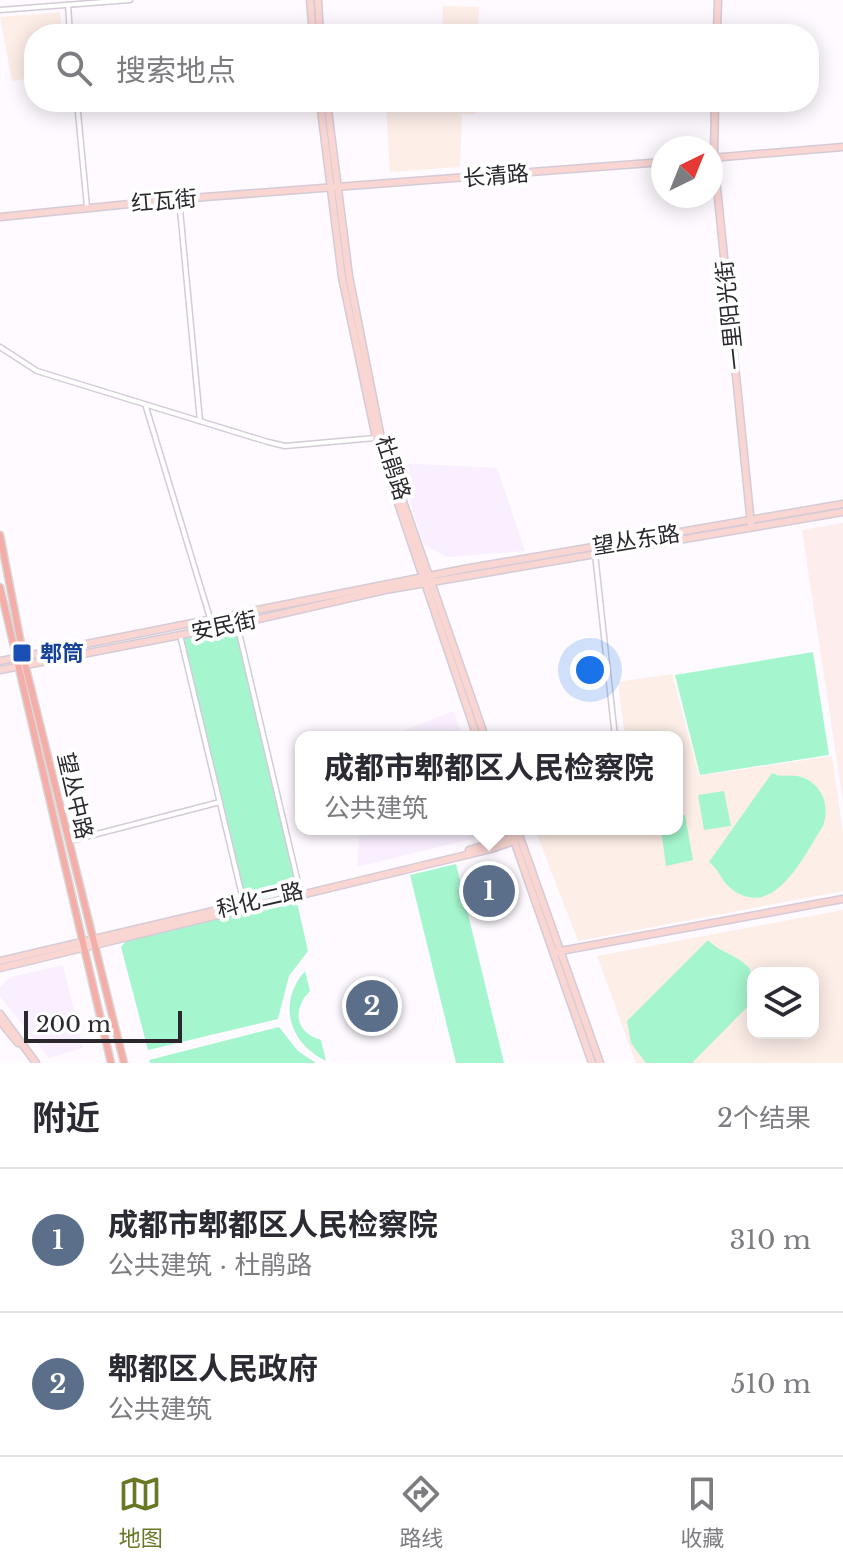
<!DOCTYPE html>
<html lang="zh">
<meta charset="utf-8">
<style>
:root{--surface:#fff;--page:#f2f2f3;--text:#2b2b33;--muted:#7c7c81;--line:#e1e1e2;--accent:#677927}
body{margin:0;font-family:"Libre Baskerville","Noto Sans SC",serif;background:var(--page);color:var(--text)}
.controls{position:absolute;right:24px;bottom:24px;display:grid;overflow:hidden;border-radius:16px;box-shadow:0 4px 20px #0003}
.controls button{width:72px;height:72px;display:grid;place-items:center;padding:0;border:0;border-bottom:2px solid var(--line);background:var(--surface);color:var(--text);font:40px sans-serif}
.compass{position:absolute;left:651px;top:136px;width:72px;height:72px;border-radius:50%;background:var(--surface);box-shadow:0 4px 20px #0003;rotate:43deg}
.scale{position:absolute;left:24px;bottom:20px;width:158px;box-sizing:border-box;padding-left:8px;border:4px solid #2b282d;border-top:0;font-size:22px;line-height:28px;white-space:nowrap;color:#2b282d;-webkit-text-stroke:6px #fff;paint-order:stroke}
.you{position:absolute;left:590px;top:670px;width:28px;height:28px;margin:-20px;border:6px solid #fff;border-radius:50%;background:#1a73e8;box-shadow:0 0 0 12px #1a73e833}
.badge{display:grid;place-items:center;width:52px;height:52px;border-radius:50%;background:var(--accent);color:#fff;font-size:26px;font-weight:700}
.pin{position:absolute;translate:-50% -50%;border:4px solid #fff;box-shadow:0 2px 8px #0006}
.popup{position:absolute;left:295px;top:731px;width:388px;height:104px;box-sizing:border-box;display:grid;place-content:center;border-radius:16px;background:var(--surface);filter:drop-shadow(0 2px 6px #0005);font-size:26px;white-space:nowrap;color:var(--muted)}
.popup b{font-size:30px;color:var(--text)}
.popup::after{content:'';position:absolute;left:50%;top:100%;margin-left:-16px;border:16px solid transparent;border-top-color:var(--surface)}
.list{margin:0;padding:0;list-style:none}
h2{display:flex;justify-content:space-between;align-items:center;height:104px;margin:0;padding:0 32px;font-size:34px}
h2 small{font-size:26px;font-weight:400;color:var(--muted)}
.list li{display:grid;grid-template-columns:52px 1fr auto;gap:24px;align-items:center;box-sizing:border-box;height:144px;padding:0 32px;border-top:2px solid var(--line)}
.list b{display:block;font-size:30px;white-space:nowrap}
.list p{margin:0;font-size:26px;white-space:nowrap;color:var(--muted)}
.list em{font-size:26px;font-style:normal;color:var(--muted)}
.icon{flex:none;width:44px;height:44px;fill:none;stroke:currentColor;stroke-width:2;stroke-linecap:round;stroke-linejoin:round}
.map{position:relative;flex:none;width:843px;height:1063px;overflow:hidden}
.search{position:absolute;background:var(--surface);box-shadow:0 4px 20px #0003;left:24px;right:24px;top:24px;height:88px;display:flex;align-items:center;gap:20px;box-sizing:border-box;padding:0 28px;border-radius:32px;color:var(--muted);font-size:30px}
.sheet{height:392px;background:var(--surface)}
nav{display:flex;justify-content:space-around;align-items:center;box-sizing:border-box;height:112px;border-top:2px solid var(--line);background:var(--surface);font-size:22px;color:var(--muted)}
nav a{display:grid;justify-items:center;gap:4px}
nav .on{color:var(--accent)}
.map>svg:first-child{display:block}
</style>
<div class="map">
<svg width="843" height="1063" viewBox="0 0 843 1063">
<rect width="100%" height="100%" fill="#fefaff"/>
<!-- built -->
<g fill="#faefff">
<path d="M397 463 497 468 525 551 447 557 424 545Z"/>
<path d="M454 711 462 737H387Z"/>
<path d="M360 829H490L487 835 357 867Z"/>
<path d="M63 965 83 1048 49 1058 0 996V987L11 977Z"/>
</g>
<!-- industrial -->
<path fill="#fdedec" d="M843 523V801L802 530Z"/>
<!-- education -->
<g fill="#fdeee8" fill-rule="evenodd">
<path d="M443 6 479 7 478 34H442Z"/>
<path d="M60 12 62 34H34V78L12 81 0 17Z"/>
<path d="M440 102H476L475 114H462L460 167 390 172 386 105 439 106Z"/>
<path d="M672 674 699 776 832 756 843 833V891L578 941 535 829H677V737H625L618 682Z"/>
<path d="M843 910V1063H636L597 956ZM753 973H813V1033H753Z"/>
</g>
<!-- green -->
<g fill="#a5f6cf">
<path d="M235 627 297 889 245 902 182 638Z"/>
<path d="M813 652 829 755 700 775 675 675Z"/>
<path d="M772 773C781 778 787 774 797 776 821 781 831 804 823 826 804 855 775 920 733 890 721 882 720 870 709 862Z"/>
<path d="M724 791 731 826 704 830 698 795Z"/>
<path d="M685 815 693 860 666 866 661 829H677V816Z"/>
<path d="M456 864 504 1063H456L410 875Z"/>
<path d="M296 898 308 951 289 976 278 1019 148 1050 121 947 128 939Z"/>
<path d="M708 940C720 953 737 954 750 969L753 1001 692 1063H646L631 1043 627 1021Z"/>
<path d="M305 971 310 991C292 1009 295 1033 321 1040L326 1061C289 1043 277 1003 305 971Z"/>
<path d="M279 1027 298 1051 316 1063H150L149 1060Z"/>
</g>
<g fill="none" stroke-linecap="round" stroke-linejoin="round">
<!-- street casing -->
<g stroke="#d4cbd7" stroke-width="7">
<g id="street">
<path d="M68 5 70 34"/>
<path d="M0 10 130 0"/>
<path d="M77 102 87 207"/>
<path d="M179 199 200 421"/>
<path d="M0 347 37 371 268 442 285 446 375 438"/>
<path d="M146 407 213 628"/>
<path d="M595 554 615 737"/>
<path d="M237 624 300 891"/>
<path d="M180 635 244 904"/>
<path d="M70 841 220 802"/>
</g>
</g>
<!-- secondary casing -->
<g stroke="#d4cbd7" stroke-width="9">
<g id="secondary">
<path d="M310 0 313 34"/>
<path d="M318 0 320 34"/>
<path d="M717 34 718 0"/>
<path d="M320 102 342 277 376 438 477 737"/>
<path d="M327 102 349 276 381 438 485 737"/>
<path d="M715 102 714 158 751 524"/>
<path d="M711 158 843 147"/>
<path d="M0 217 179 199 663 162"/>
<path d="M0 661 464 569 843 504"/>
<path d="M0 670 237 624 385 590 843 512"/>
<path d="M510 829 592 1063"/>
<path d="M517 829 600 1063"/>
<path d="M469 850 519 835"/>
<path d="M555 952 843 899"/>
<path d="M0 961 256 901"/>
<path d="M0 968 491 849 514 841 519 835"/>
<path d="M0 1014 36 1063"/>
<path d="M0 1021 18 1043"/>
</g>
</g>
<!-- primary casing -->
<g stroke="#d9d8d9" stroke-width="9">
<g id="primary">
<path d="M0 535 25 664 124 1063"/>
<path d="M0 587 111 1063"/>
</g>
</g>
<!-- street -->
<use href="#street" stroke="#fff" stroke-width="4"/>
<!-- secondary -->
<use href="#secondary" stroke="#fad6d3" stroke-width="6"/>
<!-- primary -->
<use href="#primary" stroke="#f4ada7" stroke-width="6"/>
</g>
<!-- markers -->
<rect fill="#1a4fb4" stroke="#fff" stroke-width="3" x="12" y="643" width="20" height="20" rx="4"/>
<g text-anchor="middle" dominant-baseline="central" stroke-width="8" stroke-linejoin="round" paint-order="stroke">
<!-- street labels -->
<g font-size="22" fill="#2b282d" stroke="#fff">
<text transform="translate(496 176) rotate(-5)">长清路</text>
<text transform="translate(164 201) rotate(-5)">红瓦街</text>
<text transform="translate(730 315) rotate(-96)">一里阳光街</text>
<text transform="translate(393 468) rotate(72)">杜鹃路</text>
<text transform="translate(636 540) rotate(-9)">望丛东路</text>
<text transform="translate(224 626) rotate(-12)">安民街</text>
<text transform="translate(75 796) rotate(77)">望丛中路</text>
<text transform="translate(260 900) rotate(-13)">科化二路</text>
</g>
<!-- transit labels -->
<g font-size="22" font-weight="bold" fill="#164399" stroke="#fff" text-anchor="start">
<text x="40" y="653">郫筒</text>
</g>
</g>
</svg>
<div class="controls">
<button><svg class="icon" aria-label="layers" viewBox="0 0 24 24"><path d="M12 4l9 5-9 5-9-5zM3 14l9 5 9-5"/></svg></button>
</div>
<svg class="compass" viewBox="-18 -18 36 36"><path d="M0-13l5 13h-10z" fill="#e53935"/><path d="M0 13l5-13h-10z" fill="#7c7c81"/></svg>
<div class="scale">200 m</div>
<div class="you"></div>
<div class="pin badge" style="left:489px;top:891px;background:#5c6f8a">1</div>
<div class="popup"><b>成都市郫都区人民检察院</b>公共建筑</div>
<div class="pin badge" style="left:372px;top:1006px;background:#5c6f8a">2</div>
<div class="search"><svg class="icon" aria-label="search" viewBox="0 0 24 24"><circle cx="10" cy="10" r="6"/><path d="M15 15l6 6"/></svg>搜索地点</div>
</div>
<section class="sheet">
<h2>附近<small>2个结果</small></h2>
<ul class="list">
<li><span class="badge" style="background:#5c6f8a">1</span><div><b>成都市郫都区人民检察院</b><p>公共建筑 · 杜鹃路</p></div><em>310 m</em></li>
<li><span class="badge" style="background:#5c6f8a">2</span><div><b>郫都区人民政府</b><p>公共建筑</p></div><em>510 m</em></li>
</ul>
</section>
<nav>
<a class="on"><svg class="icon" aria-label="map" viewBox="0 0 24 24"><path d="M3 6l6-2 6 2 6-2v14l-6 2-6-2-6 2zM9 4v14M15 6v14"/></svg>地图</a>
<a><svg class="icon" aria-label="directions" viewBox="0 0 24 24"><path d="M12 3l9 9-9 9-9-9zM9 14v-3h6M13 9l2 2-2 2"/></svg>路线</a>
<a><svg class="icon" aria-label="saved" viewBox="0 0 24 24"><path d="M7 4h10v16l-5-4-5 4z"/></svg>收藏</a>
</nav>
